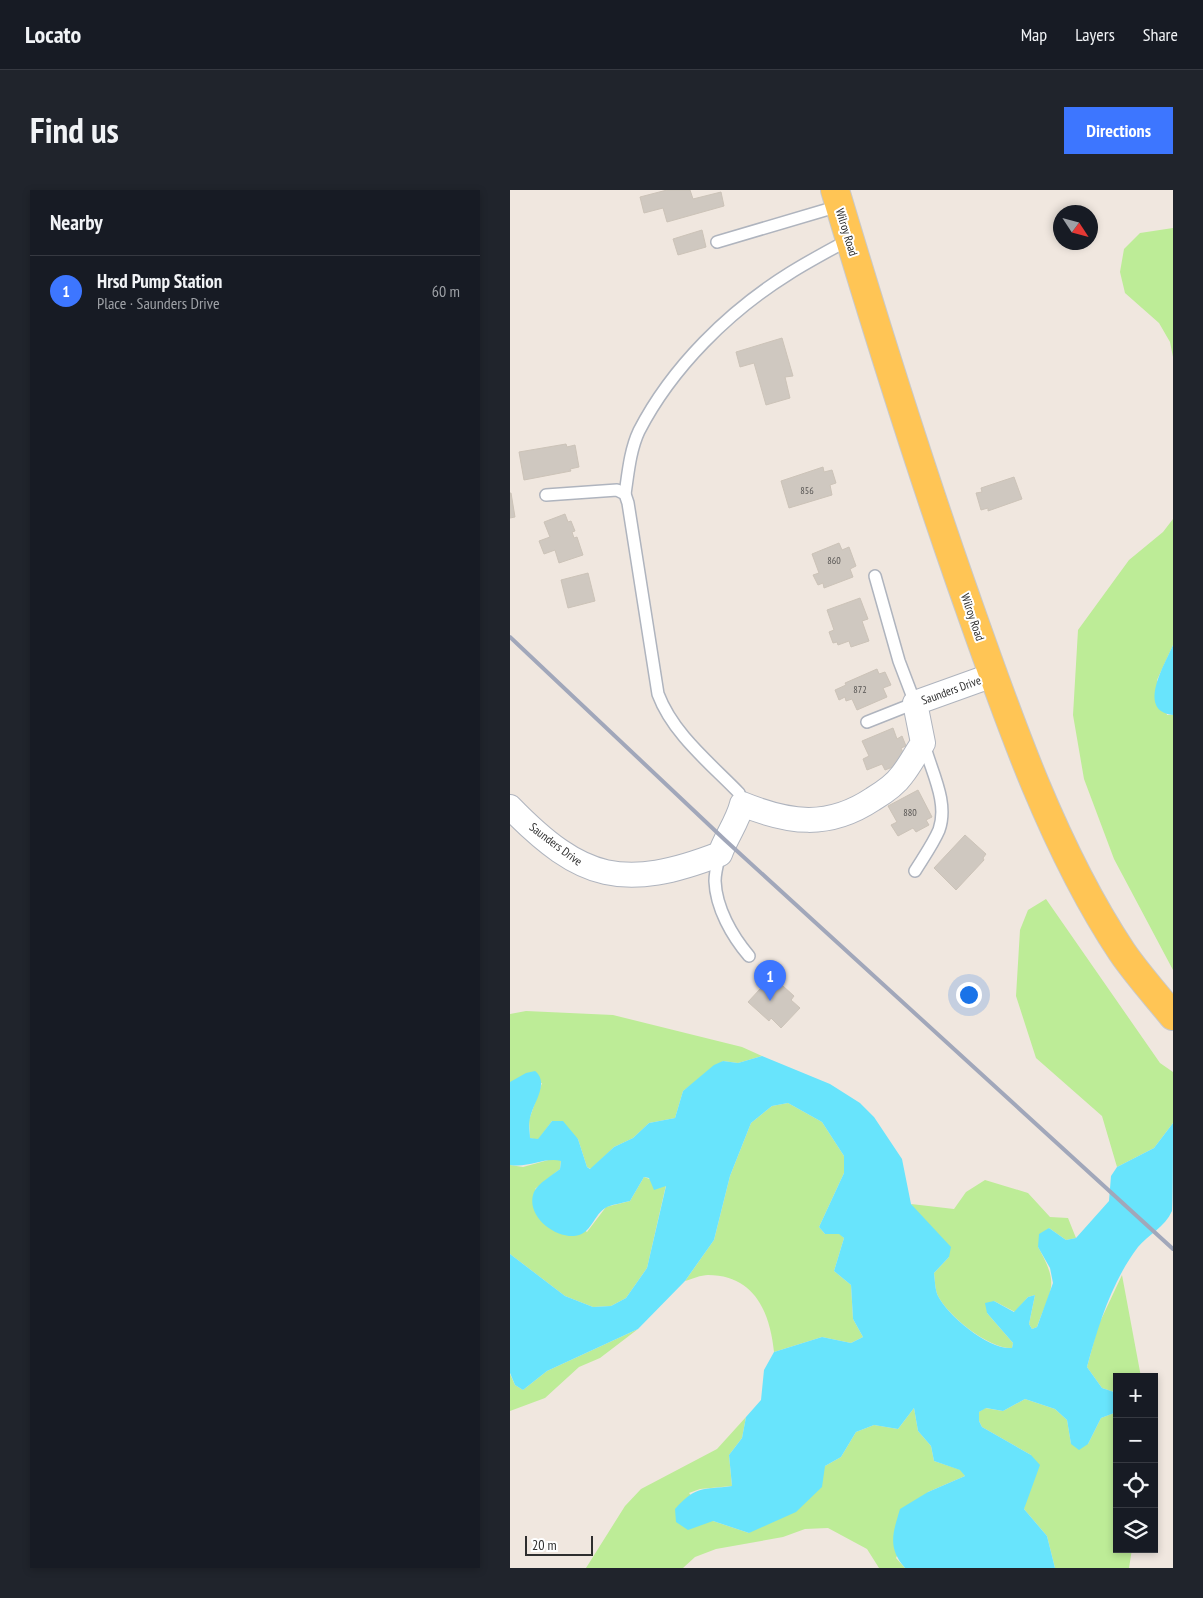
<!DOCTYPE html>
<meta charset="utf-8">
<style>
:root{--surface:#171b24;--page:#20242c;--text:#f1f3f6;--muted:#9ea1a6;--line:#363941;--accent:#3d76ff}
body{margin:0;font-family:"PT Sans Narrow",sans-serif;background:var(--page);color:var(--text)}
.controls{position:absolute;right:15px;bottom:15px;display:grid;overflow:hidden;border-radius:0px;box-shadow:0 2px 8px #0003}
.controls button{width:45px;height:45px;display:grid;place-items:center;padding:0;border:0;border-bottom:1px solid var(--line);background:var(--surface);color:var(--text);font:25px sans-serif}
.compass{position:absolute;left:543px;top:15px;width:45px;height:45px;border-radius:50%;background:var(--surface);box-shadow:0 2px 8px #0003;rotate:126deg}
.scale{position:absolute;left:15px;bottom:12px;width:68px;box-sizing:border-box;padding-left:5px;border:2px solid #2e2e2e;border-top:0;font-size:14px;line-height:18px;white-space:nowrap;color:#2e2e2e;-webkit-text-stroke:4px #fff;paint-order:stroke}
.you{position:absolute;left:458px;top:804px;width:18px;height:18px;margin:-12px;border:4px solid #fff;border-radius:50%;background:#1a73e8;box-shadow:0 0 0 8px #1a73e833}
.badge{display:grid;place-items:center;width:32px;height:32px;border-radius:50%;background:var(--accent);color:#fff;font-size:16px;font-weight:700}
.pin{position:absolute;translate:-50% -41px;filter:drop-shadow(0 1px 2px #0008)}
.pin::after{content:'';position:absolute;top:26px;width:18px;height:15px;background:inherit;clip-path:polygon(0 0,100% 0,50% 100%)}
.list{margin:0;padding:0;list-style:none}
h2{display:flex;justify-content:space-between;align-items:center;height:65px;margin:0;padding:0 20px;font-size:21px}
h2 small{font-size:16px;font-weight:400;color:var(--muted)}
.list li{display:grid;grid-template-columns:32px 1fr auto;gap:15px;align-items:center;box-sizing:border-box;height:70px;padding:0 20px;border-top:1px solid var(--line)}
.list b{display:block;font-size:19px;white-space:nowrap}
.list p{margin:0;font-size:16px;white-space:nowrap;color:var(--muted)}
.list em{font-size:16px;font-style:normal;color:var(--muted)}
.icon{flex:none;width:28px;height:28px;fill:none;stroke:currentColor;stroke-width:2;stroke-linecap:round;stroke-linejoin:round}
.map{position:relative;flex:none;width:663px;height:1378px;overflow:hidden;border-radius:0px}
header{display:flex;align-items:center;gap:30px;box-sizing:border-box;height:70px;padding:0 25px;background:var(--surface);border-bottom:1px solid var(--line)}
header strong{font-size:24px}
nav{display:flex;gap:28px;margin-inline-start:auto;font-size:18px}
.intro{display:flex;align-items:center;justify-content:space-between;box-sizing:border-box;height:120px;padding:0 30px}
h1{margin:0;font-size:35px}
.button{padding:12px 22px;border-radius:0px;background:var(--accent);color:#fff;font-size:18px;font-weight:700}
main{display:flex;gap:30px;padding:0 30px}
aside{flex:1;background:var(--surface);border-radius:0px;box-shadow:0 2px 8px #0003}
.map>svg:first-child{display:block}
</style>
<header>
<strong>Locato</strong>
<nav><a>Map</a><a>Layers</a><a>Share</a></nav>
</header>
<div class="intro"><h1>Find us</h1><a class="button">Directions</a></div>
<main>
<aside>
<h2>Nearby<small></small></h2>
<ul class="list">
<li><span class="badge">1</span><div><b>Hrsd Pump Station</b><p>Place · Saunders Drive</p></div><em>60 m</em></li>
</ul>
</aside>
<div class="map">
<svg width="663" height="1378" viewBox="0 0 663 1378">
<rect width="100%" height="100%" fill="#f0e7df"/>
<!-- green -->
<g fill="#bdec97">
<path d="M663 38V167L660 152 649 133 615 103 610 82 614 59 630 43Z"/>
<path d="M663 329V455L647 490 657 525H663V780L604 669 574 589 563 525 568 440 619 370 653 342Z"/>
<path d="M536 709 650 873 663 882V933L644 958 607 977 592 926 526 868 506 806 510 740 518 720Z"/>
<path d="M16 821 103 825 232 857 252 866 228 873 213 871 173 901 165 928 139 933 123 948 104 957 81 979 77 977 68 949 42 931 28 950 20 948 19 930 32 893 0 892V824Z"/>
<path d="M278 913 312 932 334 966V983L309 1037 315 1044H330L334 1048 324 1081 341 1095 343 1129 353 1147 341 1153 312 1147 264 1162C260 1123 245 1085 198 1085 191 1085 182 1089 175 1091L204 1050 220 986 241 933 262 916Z"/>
<path d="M42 969 51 970 50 979 25 999 77 1042 96 1017 120 1011 134 987 156 995 137 1078 116 1108 101 1116 83 1117 55 1106 0 1064V975L13 977Z"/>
<path d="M475 990 518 1003 540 1027 558 1028 566 1048 556 1050 539 1038 528 1057C550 1096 541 1098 527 1137L522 1139 519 1134 525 1105 518 1107 505 1122 484 1111 477 1123 503 1153 502 1158C479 1159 439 1127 428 1106 425 1100 425 1090 424 1083L439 1067 401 1014 444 1019 456 1002Z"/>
<path d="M612 1085 631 1187H607V1203L592 1198 577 1177 588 1136Z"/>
<path d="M128 1139 90 1168 69 1177 35 1208 0 1221V1184L5 1195 13 1200 37 1181Z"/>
<path d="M515 1209 545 1219 557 1230 561 1254H578L591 1228 607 1222V1359H622L619 1378H545L537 1346 514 1319 521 1265 472 1237 469 1231V1222L475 1218 493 1221Z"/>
<path d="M404 1218 408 1241 421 1256 424 1271 451 1280 455 1286 418 1302 386 1368 395 1378H369L357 1359 318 1338 295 1339 273 1347 206 1359 185 1367 173 1378H76L115 1316 131 1299 207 1259 236 1227 232 1248 219 1265 222 1296 190 1299 179 1303 203 1331 239 1343 315 1276 331 1267 346 1242 364 1235 388 1239Z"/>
</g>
<!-- water -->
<g fill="#68e4fc">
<path d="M663 455V525C626 521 655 474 663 455Z"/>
<path d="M252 866 320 894 350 913 364 927 392 969 401 1014 441 1057 439 1067 424 1083C425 1090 425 1100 428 1106 438 1126 479 1160 502 1158L503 1153 477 1123 475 1113 484 1111 504 1122 518 1107 525 1105 519 1134 522 1139 527 1137 543 1093 540 1078 528 1057 529 1044 539 1038 556 1050 566 1048 599 1011 601 986 607 977 644 958 663 933C663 947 663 1013 662 1021 655 1037 638 1045 628 1057 602 1091 588 1136 577 1177L592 1198 607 1203V1222L591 1228 578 1254 569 1260 561 1254 557 1230 545 1219 515 1209 493 1221 476 1218 469 1222V1231L472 1237 521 1265 530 1275 514 1319 537 1346 545 1378H395C377 1357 383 1343 390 1319L418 1302 455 1286 450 1280 424 1271 421 1256 408 1241 404 1218 388 1239 364 1235 346 1242 331 1267 315 1276 312 1297 286 1322 239 1343 203 1331 178 1340 166 1332 165 1319C187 1295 192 1300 222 1296L219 1265 232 1248 236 1227 251 1210 254 1180 264 1162 312 1147 341 1153 353 1147 343 1129 341 1095 324 1081 334 1048 329 1044H315L309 1037 334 983V966L312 932 278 913 262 916 241 933 220 986 204 1050 175 1091 128 1139 37 1181 13 1200 5 1195 0 1183V1064L55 1106 83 1117 101 1116 116 1108 137 1078 156 996 144 1000 139 988 134 987 120 1011C113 1013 104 1014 97 1017 83 1024 82 1045 64 1046 42 1047 15 1024 24 1002 28 993 43 985 50 979L51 971C34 967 20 978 0 975V892L16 883 25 881C40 893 23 913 20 928 18 934 20 942 20 948L28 949 42 931H53L68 949 77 977 80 979 104 957 123 948 139 933 165 928 173 901 204 875 213 871 228 873Z"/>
</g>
<!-- building -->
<g fill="#cfc8c0" stroke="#ccc3b8">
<path d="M157 0H180L183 9 211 2 214 16 157 32 153 18 134 23 130 7Z"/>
<path d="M192 40 196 57 168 65 163 49Z"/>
<path d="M272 148 283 186 275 187 280 208 256 215 244 173 230 177 226 162Z"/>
<path d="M56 254 57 257 65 255 69 277 60 279 61 281 14 290 9 262Z"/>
<path d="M313 277 314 282 322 280 326 293 320 295 322 305 279 318 271 291Z"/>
<path d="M504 287 512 309 478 321V318L471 320 466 303 472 302 471 298Z"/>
<path d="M1 303 5 327 0 328V303Z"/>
<path d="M55 324 58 332 61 331 65 341 62 342 64 348 67 347 73 365 49 373 45 360 34 364 29 351 40 347 34 332Z"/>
<path d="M329 353 332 360 339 357 346 376 340 379 343 387 314 398 313 393 308 395 303 385 309 383 302 364Z"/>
<path d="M78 383 85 411 58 418 51 390Z"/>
<path d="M350 408 358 429 352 431 359 451 341 457 339 451 328 455 327 452 323 453 319 442 324 440 317 420Z"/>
<path d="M367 479 369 484 375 482 381 495 373 498 377 507 347 520 342 509 336 511 335 507 329 510 325 500 336 495 335 493Z"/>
<path d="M383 538 387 549 392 546 396 556 391 558 395 567 390 574 375 580 372 574 357 580 353 569 359 566 352 551Z"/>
<path d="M408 600 422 627 416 630 419 635 406 642 403 638 388 646 381 635 387 632 378 616Z"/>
<path d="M455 645 476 664 473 668 474 670 446 700 424 678Z"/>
<path d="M262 786 284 806 281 810 290 818 271 838 261 828 259 831 238 812Z"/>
</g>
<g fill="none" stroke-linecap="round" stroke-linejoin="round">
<!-- service casing -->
<g stroke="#afb4be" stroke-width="14">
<g id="service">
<path d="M207 52 329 16"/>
<path d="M115 304C118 284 120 260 129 241 162 177 219 121 280 83 299 71 320 60 340 49"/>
<path d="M36 305 107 300 115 304 118 313 148 504C163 544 200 573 229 603L232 614"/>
<path d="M357 532 405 513 389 471 365 386"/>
<path d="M210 664C208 672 205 682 205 691 206 718 222 746 239 766"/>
<path d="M405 681C413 668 423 654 429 640 439 612 421 581 414 554"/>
</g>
</g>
<!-- minor casing -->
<g stroke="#afb4be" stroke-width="26">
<path id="minor" d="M0 617C72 691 114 701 210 664 216 647 228 631 232 614 279 633 318 639 363 609 373 603 385 595 392 585 400 575 406 563 413 553L405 513 483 485"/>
</g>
<!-- primary casing -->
<g stroke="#c9c9c9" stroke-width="30">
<path id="primary" d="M325 0C364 131 405 262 450 391 493 513 540 654 612 762 627 784 646 805 663 826"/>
</g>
<!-- service -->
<use href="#service" stroke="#fff" stroke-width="11"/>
<!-- minor -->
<use href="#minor" stroke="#fff" stroke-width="24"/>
<!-- primary -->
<use href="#primary" stroke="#ffc555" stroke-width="28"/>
<!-- rail -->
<path stroke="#a1a7ba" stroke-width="4" d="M0 447 215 650 663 1059"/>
</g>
<g text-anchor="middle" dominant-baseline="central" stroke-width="4" stroke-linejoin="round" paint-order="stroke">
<!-- number labels -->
<g font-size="10" fill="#565452">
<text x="297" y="300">856</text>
<text x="324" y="370">860</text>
<text x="350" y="499">872</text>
<text x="400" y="622">880</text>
</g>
<!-- street labels -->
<g font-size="12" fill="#2e2e2e" stroke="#fff">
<text transform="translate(337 42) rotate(73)">Wilroy Road</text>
<text transform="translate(463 427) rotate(71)">Wilroy Road</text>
<text transform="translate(441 500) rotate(-20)">Saunders Drive</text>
<text transform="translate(46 654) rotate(37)">Saunders Drive</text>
</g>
</g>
</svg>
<div class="controls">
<button>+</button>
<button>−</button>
<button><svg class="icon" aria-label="locate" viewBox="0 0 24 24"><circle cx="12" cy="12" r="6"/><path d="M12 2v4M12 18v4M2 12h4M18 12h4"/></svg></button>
<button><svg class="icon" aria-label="layers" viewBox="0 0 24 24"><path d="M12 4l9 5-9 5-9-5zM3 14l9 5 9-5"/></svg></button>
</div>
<svg class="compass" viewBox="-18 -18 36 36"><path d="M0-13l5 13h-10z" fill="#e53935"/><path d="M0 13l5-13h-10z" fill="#9ea1a6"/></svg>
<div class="scale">20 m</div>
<div class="you"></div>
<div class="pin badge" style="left:260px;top:811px">1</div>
</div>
</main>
